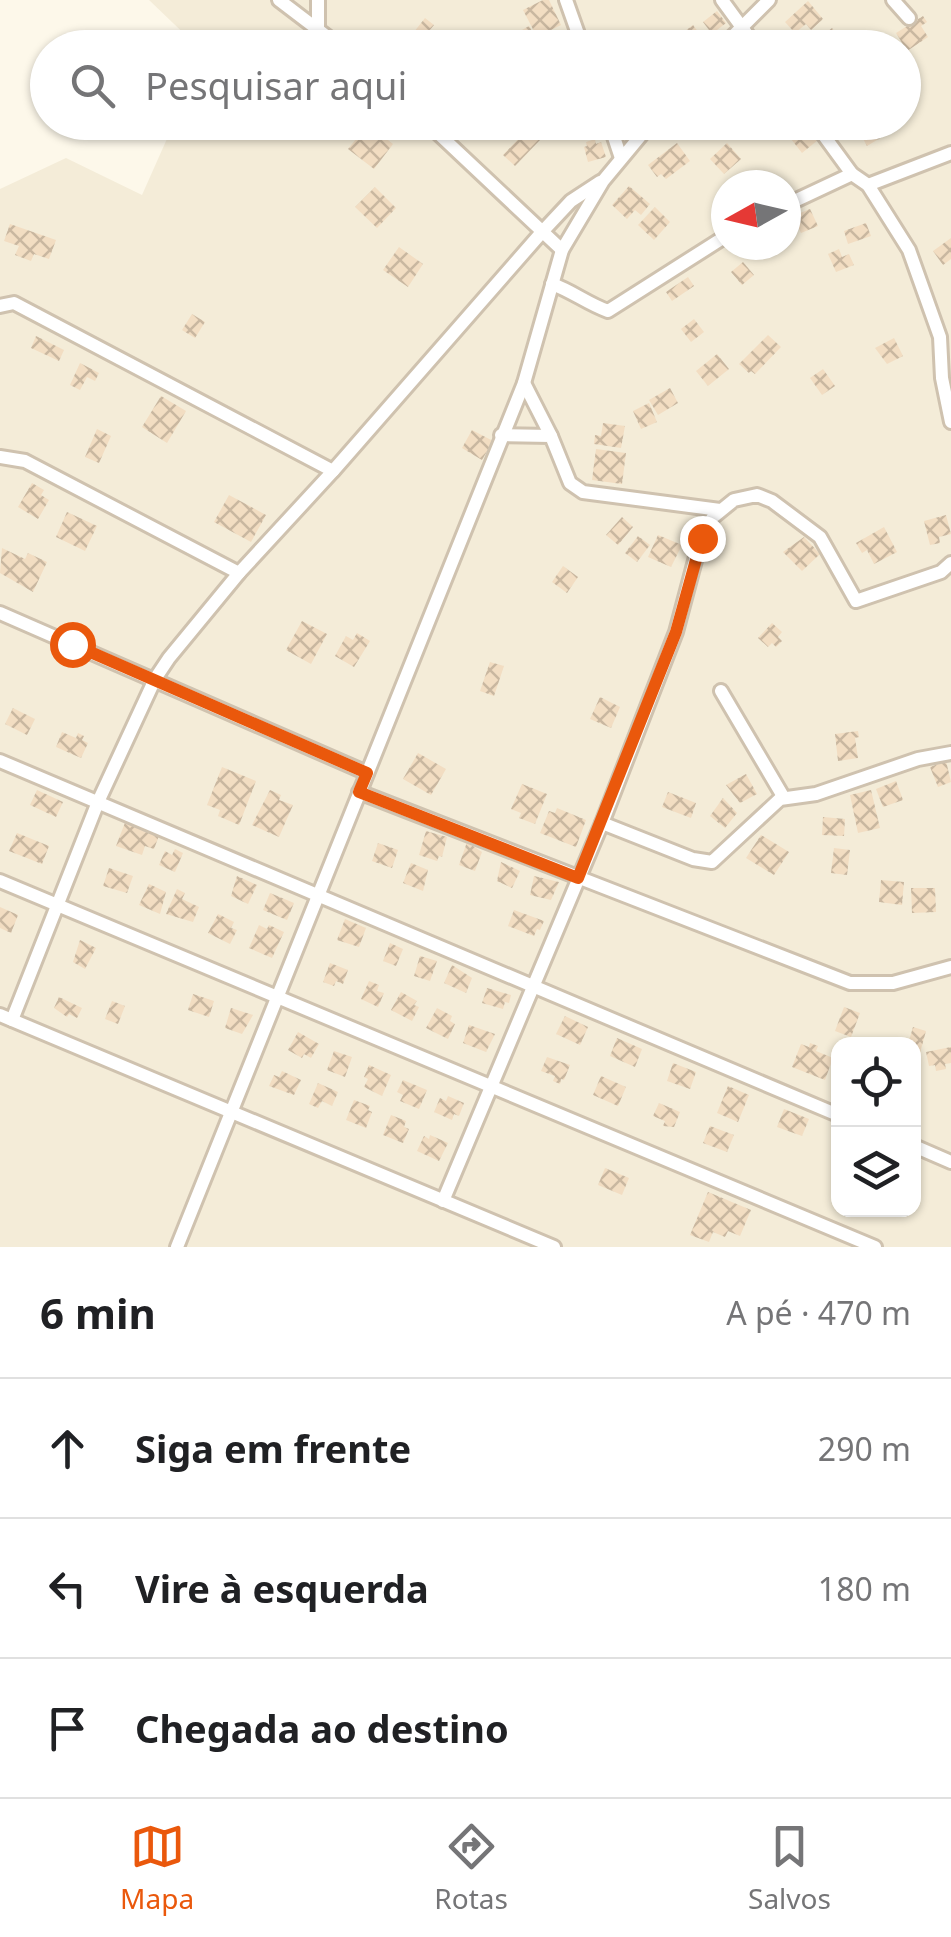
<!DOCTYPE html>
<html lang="pt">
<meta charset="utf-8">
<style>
:root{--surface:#fff;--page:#f2f2f2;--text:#202124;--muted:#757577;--line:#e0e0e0;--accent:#ea580c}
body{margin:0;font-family:"Noto Sans",sans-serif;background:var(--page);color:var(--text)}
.controls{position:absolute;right:30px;bottom:30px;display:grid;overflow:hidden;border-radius:20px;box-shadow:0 2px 8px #0004}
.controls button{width:90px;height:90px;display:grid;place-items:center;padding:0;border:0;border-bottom:2px solid var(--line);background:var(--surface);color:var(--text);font:50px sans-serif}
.compass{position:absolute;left:711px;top:170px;width:90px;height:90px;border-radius:50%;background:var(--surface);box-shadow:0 2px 8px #0004;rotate:262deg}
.stop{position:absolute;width:30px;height:30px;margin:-22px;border:8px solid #ea580c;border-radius:50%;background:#fff}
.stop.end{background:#ea580c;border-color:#fff;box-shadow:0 2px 10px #0008}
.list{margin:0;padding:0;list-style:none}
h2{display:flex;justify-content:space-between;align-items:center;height:130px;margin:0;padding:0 40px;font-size:42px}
h2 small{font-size:32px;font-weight:400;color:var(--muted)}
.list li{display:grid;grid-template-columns:65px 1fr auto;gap:30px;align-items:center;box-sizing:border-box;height:140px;padding:0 40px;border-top:2px solid var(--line)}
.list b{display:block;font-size:38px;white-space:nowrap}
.list em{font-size:32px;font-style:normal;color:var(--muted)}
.icon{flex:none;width:55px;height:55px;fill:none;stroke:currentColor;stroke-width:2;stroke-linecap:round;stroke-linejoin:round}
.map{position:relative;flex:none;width:951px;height:1247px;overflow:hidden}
.search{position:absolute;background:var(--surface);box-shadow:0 2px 8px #0004;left:30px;right:30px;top:30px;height:110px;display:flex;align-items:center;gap:25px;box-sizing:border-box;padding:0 35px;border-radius:55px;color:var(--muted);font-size:38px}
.sheet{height:550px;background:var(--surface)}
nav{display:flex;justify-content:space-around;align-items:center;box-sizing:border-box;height:140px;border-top:2px solid var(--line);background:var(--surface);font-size:28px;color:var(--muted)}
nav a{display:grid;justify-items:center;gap:5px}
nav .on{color:var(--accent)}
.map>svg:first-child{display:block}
</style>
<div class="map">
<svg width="951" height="1247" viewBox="0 0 951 1247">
<defs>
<pattern id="building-cross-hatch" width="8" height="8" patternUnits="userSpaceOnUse" patternTransform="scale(2.5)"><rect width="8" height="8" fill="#f2ddc2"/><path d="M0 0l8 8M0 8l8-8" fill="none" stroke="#c9b7a0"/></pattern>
</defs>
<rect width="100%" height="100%" fill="#fdf8ea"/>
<!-- residential -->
<path fill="#f4ecd8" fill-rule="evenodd" d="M149 0H951V1247H0V189L66 158 142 195 174 123 904 122V48L198 47ZM726 185H786V245H726ZM838 1044H914V1210H838Z"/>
<!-- building -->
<g fill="url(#building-cross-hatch)">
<path d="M543 0H549L561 25 537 37 523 10Z"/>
<path d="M808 1 823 19 811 30 806 24 795 33 785 22Z"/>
<path d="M717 11 726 23 712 34 703 22Z"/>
<path d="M923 16 927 22 921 26 928 37 907 51 896 33Z"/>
<path d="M425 18 434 25 429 31 436 37 428 48H414L406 42Z"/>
<path d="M693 25 704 40 693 48H683L676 38Z"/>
<path d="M529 26 539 44 523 48 515 34Z"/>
<path d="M832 28 847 48H829L821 37Z"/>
<path d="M643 31 660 48H627Z"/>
<path d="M881 123 887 134 867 146 861 135Z"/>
<path d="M368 124 393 144 374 169 348 149Z"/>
<path d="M807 126 818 140 802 153 791 139Z"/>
<path d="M528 129 540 140 515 166 503 155Z"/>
<path d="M595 139 596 144 601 142 606 157 588 162 584 147 587 146 586 142Z"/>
<path d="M677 143 690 161 666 179 661 174 657 177 648 165Z"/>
<path d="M727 143 741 159 724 174 710 159Z"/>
<path d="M629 186 650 204 641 215 635 210 627 219 612 205Z"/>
<path d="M375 187 396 208 377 228 355 207Z"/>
<path d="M655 207 670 222 654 240 638 225Z"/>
<path d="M810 209 818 226 801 233 793 216Z"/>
<path d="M866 223 871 236 848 244 844 231Z"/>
<path d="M10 224 56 240 49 259 34 254 31 261 15 255 19 246 4 241Z"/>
<path d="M951 238V259L943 265 933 251Z"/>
<path d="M399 247 423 264 408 287 383 270Z"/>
<path d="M839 249 842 257 849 254 854 265 836 272 828 254Z"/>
<path d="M743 262 754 275 742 285 731 272Z"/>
<path d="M688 277 694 286 672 301 666 292Z"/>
<path d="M192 314 205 322 195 338 182 330Z"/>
<path d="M694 319 704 332 691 342 681 329Z"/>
<path d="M768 335 781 347 755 374 751 371 749 373 739 364Z"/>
<path d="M36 336 64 350 59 361 31 348Z"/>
<path d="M894 338 903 356 887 364 875 348Z"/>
<path d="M717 354 729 369 708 386 696 371Z"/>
<path d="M80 363 99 373 95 381 87 377 80 390 70 385Z"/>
<path d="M823 369 835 386 822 395 810 378Z"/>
<path d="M670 388 678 403 658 415 649 400Z"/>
<path d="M161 396 186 411 167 443 142 427Z"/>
<path d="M649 403 657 422 641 429 633 411Z"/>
<path d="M603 423 625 426 621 448 594 444 595 435 601 436Z"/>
<path d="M97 429 111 436 99 463 85 457Z"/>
<path d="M472 430 493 441 482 460 462 448Z"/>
<path d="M596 449 626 453 622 484 592 480Z"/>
<path d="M32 483 44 490 41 495 49 500 38 519 18 507Z"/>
<path d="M229 495 266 515 251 542 214 522Z"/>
<path d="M67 512 97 526 85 551 56 537Z"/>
<path d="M946 515 951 534 939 537 940 543 930 545 924 521Z"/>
<path d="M622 517 633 527 618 545 606 535Z"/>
<path d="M884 527 897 552 874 564 867 550 862 553 856 543Z"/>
<path d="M658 535 682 545 671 567 648 557Z"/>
<path d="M638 536 650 545 637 562 625 553Z"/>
<path d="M804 537 820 554 802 571 783 552Z"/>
<path d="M2 548 25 559 28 553 47 562 33 592 0 573Z"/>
<path d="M563 566 578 577 567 593 552 582Z"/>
<path d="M302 621 327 634 311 664 286 650Z"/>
<path d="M772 623 782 632 778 637 782 641 776 647 772 643 768 647 758 638Z"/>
<path d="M357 633 370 641 354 667 335 656 346 636 353 640Z"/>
<path d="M490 662 504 666 494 696 480 691Z"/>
<path d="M600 697 620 707 611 728 590 719Z"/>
<path d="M13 708 35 719 27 735 5 724Z"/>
<path d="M858 731 859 737 855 738 858 758 838 761 835 734Z"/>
<path d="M62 732 76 738 78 733 84 736 82 740 88 743 81 758 56 747Z"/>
<path d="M418 753 446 769 431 795 403 779Z"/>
<path d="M946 761 951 782 938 787 930 767Z"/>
<path d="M222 767 256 781 239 825 218 816 220 810 207 805Z"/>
<path d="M746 774 757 794 740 803 726 785Z"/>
<path d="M896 781 903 800 883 807 876 789Z"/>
<path d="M522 784 547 794 535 824 519 818 521 813 511 809Z"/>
<path d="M37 790 63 802 56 817 30 805Z"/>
<path d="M270 790 281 795 279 800 293 805 279 837 252 825Z"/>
<path d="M871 790 880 828 858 833 850 795Z"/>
<path d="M668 792 696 803 691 818 662 807Z"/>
<path d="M723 798 737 813 725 828 710 816Z"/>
<path d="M557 808 586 820 576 847 540 833 549 811 555 813Z"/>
<path d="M823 817 845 819 844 836 822 835Z"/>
<path d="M126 820 160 833 154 849 145 846 142 855 116 846Z"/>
<path d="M426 831 447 837 442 857 439 856 437 861 419 855Z"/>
<path d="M17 833 49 846 42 864 9 851Z"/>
<path d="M761 835 789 852 774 875 746 858Z"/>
<path d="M467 842 482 852 475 871 459 865Z"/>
<path d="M378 843 398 850 392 868 372 861Z"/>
<path d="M834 848 850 850 847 875 831 873Z"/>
<path d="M175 849 183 853 175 872 159 865 165 851 172 855Z"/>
<path d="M501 862 520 871 512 888 497 881Z"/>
<path d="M411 863 428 870 423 891 403 883Z"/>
<path d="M109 868 133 876 127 893 103 886Z"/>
<path d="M237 876 257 885 248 904 231 896Z"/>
<path d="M534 876 559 882 551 900 530 895Z"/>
<path d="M881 880 904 882 902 905 879 902Z"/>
<path d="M149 884 166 892 160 914 139 905Z"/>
<path d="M911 888H935L936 912 912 913Z"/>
<path d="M177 889 185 893 182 899 199 907 193 922 166 914Z"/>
<path d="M270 893 294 903 287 920 263 910Z"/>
<path d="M0 907 18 915 11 933 0 928Z"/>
<path d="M514 910 544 921 540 930 537 929 534 936 508 926Z"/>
<path d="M218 914 234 922 231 928 237 930 230 944 208 933Z"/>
<path d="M345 919 366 928 359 947 337 940Z"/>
<path d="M259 925 267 929 269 925 284 932 272 958 249 948Z"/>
<path d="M80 940 96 948 85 969 73 962Z"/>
<path d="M390 943 403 949 396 966 383 961Z"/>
<path d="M420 956 437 961 430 981 414 976Z"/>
<path d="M330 963 348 970 343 984 336 981 334 986 323 982Z"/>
<path d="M452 965 472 978 466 993 444 983Z"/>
<path d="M369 981 379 985 377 991 384 993 378 1007 361 999Z"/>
<path d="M487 988 511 995 509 1003 505 1002 503 1009 482 1003Z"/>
<path d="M401 992 417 1001 414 1005 419 1007 412 1021 391 1010Z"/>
<path d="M193 994 214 1001 209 1017 188 1010Z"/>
<path d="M59 997 82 1008 77 1018 69 1014 67 1017 54 1008Z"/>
<path d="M112 1001 125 1006 118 1024 105 1019Z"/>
<path d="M844 1007 860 1013 851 1037 835 1031Z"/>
<path d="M231 1008 253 1015 242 1034 225 1028Z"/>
<path d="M437 1008 452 1016 450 1021 455 1024 448 1039 426 1028Z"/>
<path d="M565 1016 588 1027 580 1045 556 1034Z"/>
<path d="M469 1025 495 1034 486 1052 463 1043Z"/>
<path d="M913 1027 926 1031 920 1053 914 1051V1044H908Z"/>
<path d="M298 1032 319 1044 311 1058 304 1054 302 1058 288 1050Z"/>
<path d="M617 1038 642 1049 635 1067 610 1056Z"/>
<path d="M810 1043 818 1046 816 1051 833 1058 825 1080 792 1067 801 1044 809 1047Z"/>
<path d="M951 1047V1063L945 1064 946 1069 936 1071 935 1065 929 1066 926 1052Z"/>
<path d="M334 1051 352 1057 345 1077 327 1070Z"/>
<path d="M547 1057 570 1065 564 1080 561 1079 560 1084 553 1081 555 1076 541 1071Z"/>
<path d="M673 1063 696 1072 690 1089 667 1081Z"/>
<path d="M369 1065 391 1075 382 1096 364 1087 368 1079 364 1077Z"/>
<path d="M282 1071 301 1080 294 1095 269 1086 274 1075 279 1077Z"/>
<path d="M601 1076 626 1087 618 1106 593 1095Z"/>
<path d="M403 1080 427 1090 419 1109 400 1101 403 1095 397 1092Z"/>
<path d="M318 1083 338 1092 332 1106 322 1101 318 1108 309 1104Z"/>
<path d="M728 1086 749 1095 738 1122 717 1113Z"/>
<path d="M448 1096 464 1103 459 1116 454 1114 452 1120 434 1112 440 1098 446 1101Z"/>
<path d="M354 1100 370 1106 368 1110 372 1112 366 1128 346 1120Z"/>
<path d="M659 1103 680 1112 674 1127 663 1126 665 1121 653 1116Z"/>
<path d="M784 1109 809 1119 802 1136 777 1127Z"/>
<path d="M391 1115 406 1121 404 1127 409 1129 403 1143 383 1135Z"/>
<path d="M710 1126 734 1135 727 1152 703 1143Z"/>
<path d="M430 1135 448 1143 439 1161 417 1151 424 1136 429 1139Z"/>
<path d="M605 1168 629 1178 622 1195 598 1185Z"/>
<path d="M708 1192 751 1210 740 1236 728 1231 725 1237 713 1232 709 1242 690 1235Z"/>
</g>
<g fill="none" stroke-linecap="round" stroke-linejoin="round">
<!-- minor casing -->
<g stroke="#cfc2af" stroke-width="18">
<g id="minor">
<path d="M279 0 342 48"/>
<path d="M318 0V27"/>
<path d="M566 0 583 48"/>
<path d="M722 0 757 48"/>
<path d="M893 0 909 18"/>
<path d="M721 48 769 0"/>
<path d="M426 122 562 250"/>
<path d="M609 122 621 158"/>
<path d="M814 122 852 174 868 185 909 250 940 337 942 378 951 422"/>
<path d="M868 185 951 153"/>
<path d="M786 205 852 174"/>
<path d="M552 284C572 291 588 304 608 311L726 236"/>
<path d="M0 306 14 303 333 471"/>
<path d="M524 383 551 436"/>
<path d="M501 435 551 436 570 483 583 492 720 510"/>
<path d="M0 457 25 461 239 573"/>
<path d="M0 613 367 773"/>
<path d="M721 691 784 798"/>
<path d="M0 761 838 1115"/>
<path d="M359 792 850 983H893L951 967"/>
<path d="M602 823 693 859 712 862 780 799 816 794 918 759 951 753"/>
<path d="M0 881 875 1247"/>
<path d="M0 1015 554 1247"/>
<path d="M12 1020 98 802 155 679 169 658 239 573 333 471 542 232 571 201 600 182"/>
<path d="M914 1146 951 1162"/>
<path d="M443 1201 602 823 676 632 701 538 713 517 734 500 757 495 772 501 820 537 856 601 941 572 951 563"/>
<path d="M177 1247 524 383 562 250 603 181 652 122"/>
</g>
</g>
<!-- minor -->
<use href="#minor" stroke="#fff" stroke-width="12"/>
</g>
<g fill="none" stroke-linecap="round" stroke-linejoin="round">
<!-- route -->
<path stroke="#ea580c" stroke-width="12" d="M72 644 367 773 359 792 578 878 676 632 702 538"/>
</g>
</svg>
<div class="controls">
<button><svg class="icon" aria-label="locate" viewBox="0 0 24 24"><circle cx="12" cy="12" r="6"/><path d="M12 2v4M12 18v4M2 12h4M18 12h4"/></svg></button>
<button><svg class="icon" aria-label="layers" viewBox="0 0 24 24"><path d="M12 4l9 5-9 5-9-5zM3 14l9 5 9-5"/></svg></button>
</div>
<svg class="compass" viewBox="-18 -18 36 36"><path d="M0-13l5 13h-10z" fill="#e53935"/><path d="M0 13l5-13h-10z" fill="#757577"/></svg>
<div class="stop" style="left:72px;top:644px"></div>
<div class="stop end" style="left:702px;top:538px"></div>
<div class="search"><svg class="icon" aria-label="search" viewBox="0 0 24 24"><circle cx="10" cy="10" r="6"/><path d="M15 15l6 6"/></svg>Pesquisar aqui</div>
</div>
<section class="sheet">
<h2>6 min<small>A pé · 470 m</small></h2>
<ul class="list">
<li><svg class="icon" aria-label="ahead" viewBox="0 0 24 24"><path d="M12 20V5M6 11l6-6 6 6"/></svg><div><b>Siga em frente</b></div><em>290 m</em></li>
<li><svg class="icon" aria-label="left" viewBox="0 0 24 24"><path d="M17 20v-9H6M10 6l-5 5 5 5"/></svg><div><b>Vire à esquerda</b></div><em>180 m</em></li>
<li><svg class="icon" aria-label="arrive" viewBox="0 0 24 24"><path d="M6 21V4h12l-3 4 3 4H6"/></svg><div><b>Chegada ao destino</b></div></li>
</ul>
</section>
<nav>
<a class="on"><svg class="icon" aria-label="map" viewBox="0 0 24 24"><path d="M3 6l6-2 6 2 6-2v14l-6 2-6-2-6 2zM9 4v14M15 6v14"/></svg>Mapa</a>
<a><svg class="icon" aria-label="directions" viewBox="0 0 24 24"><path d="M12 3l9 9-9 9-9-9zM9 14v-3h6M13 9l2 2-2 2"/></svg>Rotas</a>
<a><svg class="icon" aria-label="saved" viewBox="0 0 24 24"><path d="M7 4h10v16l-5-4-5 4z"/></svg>Salvos</a>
</nav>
